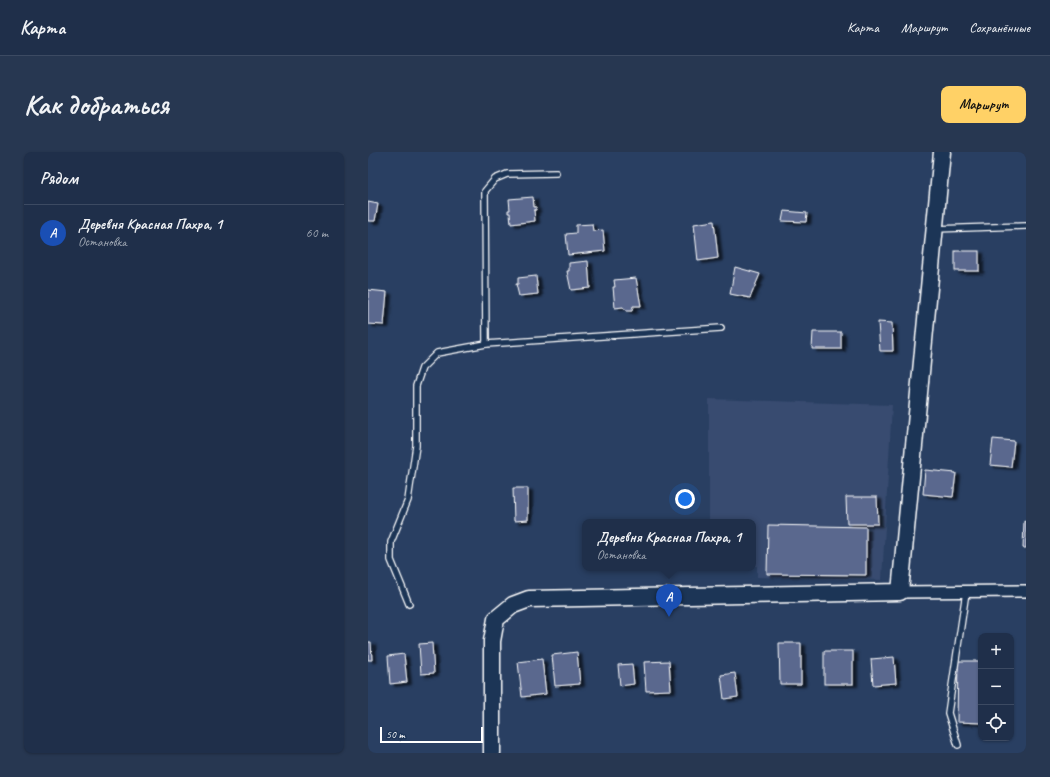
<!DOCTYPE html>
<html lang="ru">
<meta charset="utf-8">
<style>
:root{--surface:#1f2f4a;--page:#273751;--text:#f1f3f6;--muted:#a1a9b5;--line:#3c4a62;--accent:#ffd166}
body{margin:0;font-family:Caveat,sans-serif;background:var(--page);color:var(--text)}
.controls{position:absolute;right:12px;bottom:12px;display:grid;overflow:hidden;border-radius:8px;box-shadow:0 1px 3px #0004}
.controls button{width:36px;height:36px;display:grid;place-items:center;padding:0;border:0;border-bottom:1px solid var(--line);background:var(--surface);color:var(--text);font:20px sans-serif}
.scale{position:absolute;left:12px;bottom:10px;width:103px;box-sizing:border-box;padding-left:4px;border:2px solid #fff;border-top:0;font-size:11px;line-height:14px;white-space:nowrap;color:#fff;-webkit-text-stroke:3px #1d3557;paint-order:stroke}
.you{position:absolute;left:317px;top:347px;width:14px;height:14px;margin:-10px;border:3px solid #fff;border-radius:50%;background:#1a73e8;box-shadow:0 0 0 6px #1a73e833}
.badge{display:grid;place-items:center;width:26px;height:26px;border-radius:50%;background:var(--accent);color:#fff;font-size:13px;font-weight:700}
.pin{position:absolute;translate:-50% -33px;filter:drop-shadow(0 1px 2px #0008)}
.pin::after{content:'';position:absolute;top:21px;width:14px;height:12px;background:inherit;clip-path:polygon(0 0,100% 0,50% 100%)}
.popup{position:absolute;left:214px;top:367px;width:174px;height:52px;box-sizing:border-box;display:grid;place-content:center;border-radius:8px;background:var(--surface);filter:drop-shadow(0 1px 3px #0005);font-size:13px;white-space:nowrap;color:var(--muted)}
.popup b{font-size:15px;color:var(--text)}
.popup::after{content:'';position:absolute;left:50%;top:100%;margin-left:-8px;border:8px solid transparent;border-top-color:var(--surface)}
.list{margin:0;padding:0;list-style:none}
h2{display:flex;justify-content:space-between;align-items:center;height:52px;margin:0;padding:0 16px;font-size:17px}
h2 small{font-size:13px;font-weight:400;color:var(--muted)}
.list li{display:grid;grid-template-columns:26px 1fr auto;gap:12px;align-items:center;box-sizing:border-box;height:56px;padding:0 16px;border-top:1px solid var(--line)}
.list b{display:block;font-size:15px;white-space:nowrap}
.list p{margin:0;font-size:13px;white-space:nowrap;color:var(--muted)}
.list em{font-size:13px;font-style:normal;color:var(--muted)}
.icon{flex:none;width:22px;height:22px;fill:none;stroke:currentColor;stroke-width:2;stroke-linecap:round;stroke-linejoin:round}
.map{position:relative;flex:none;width:658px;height:601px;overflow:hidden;border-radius:8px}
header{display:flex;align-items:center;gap:24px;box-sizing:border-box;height:56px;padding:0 20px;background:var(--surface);border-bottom:1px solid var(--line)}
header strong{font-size:19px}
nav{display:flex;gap:22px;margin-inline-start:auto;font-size:14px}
.intro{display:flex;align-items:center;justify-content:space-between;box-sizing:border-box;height:96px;padding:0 24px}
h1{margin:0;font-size:28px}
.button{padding:10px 18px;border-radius:8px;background:var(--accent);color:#111;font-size:14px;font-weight:700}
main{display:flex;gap:24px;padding:0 24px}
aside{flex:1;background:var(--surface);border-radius:8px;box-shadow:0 1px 3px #0004}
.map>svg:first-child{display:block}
</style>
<header>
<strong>Карта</strong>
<nav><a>Карта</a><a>Маршрут</a><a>Сохранённые</a></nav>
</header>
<div class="intro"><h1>Как добраться</h1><a class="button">Маршрут</a></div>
<main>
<aside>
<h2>Рядом<small></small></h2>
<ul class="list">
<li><span class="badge" style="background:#1a4fb4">A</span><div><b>Деревня Красная Пахра, 1</b><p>Остановка</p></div><em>60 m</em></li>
</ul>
</aside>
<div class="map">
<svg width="658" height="601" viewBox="0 0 658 601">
<defs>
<filter id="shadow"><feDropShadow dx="4.5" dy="2.5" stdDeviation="1" flood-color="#0009"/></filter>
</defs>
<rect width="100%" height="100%" fill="#293f62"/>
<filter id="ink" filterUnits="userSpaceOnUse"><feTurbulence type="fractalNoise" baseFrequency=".025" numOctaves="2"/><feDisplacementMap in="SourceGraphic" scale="8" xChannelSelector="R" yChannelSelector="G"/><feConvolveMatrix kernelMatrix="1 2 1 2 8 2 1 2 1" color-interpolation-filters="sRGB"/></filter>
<g filter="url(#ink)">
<!-- built -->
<path fill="#384b6f" d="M341 247 524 253 514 428 389 425V414H385V370H341Z"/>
<!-- building -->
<g fill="#5a678e" stroke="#fff" filter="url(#shadow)">
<path d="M165 45 166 55H168V58H166L167 69 143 72 142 61H140V58H142L141 47Z"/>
<path d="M0 50 10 52 7 69H0Z"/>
<path d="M416 59 439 61 438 70 414 69Z"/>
<path d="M346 69 350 106 330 109 326 72Z"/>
<path d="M224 72 225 79 235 78 237 99 200 103 198 82 208 81V73Z"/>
<rect x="587" y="99" width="24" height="20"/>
<path d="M220 109 222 136 203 138 199 119H201V111Z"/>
<path d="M367 115 392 122 382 146 362 142Z"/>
<path d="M168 124 170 142 151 144 148 132H150V126Z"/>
<path d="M268 126 273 154H265L264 159H258L255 155 247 156 245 135H247L246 128Z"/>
<path d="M0 138 19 140 16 173 0 172Z"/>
<path d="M510 170 524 171 525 199H512Z"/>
<path d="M445 180H473V197H444Z"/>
<path d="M625 287 646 289 643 315 622 313Z"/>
<path d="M557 318 588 321 585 345 555 342Z"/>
<path d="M145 336H160V368L146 369Z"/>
<path d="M478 345H509L510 372H479Z"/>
<path d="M656 369 658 370V396H655Z"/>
<path d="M400 373 498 375V423L399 422Z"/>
<path d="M0 490H3L4 508H0Z"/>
<path d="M64 491 66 521 53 522 51 492Z"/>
<path d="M411 491H433V532H412Z"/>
<rect x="456" y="499" width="29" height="33"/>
<path d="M209 500 212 532 187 534 184 503Z"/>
<path d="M36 502 39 530 22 532 20 504Z"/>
<path d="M526 505 528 531 505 533 503 507Z"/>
<path d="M174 507 178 542 154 545 150 510Z"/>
<path d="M301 509 303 538 278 539 276 510Z"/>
<path d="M590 509H613V571L589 570Z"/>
<path d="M264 512 266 532 252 534 250 513Z"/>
<path d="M367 521 370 545 356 547 353 523Z"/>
</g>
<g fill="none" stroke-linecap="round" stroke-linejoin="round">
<!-- lane casing -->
<g stroke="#fff" stroke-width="8">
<g id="lane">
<path d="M567 77 658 74"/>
<path d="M118 192 117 39 127 27 139 22 188 21"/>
<path d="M41 452 23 408V390L40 348 48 294V234L54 216 69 201 118 192 353 176"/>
<path d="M590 593 580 561 598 440"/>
</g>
</g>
<!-- street casing -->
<g stroke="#fff" stroke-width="14">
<path id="street" d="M532 440 658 439"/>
</g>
<!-- secondary casing -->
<g stroke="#fff" stroke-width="19">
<path id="secondary" d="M124 601V489L128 467 145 453 161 447 532 440 574 0"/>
</g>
<!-- lane -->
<use href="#lane" stroke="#1d3557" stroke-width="5.5"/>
<!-- street -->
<use href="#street" stroke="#1d3557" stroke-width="11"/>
<!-- secondary -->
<use href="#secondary" stroke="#1d3557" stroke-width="16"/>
</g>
</g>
</svg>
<div class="controls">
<button>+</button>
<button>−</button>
<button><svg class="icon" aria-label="locate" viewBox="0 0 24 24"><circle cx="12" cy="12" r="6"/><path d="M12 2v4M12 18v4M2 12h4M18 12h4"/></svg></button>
</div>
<div class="scale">50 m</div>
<div class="you"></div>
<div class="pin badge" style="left:301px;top:465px;background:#1a4fb4">A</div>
<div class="popup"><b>Деревня Красная Пахра, 1</b>Остановка</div>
</div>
</main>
